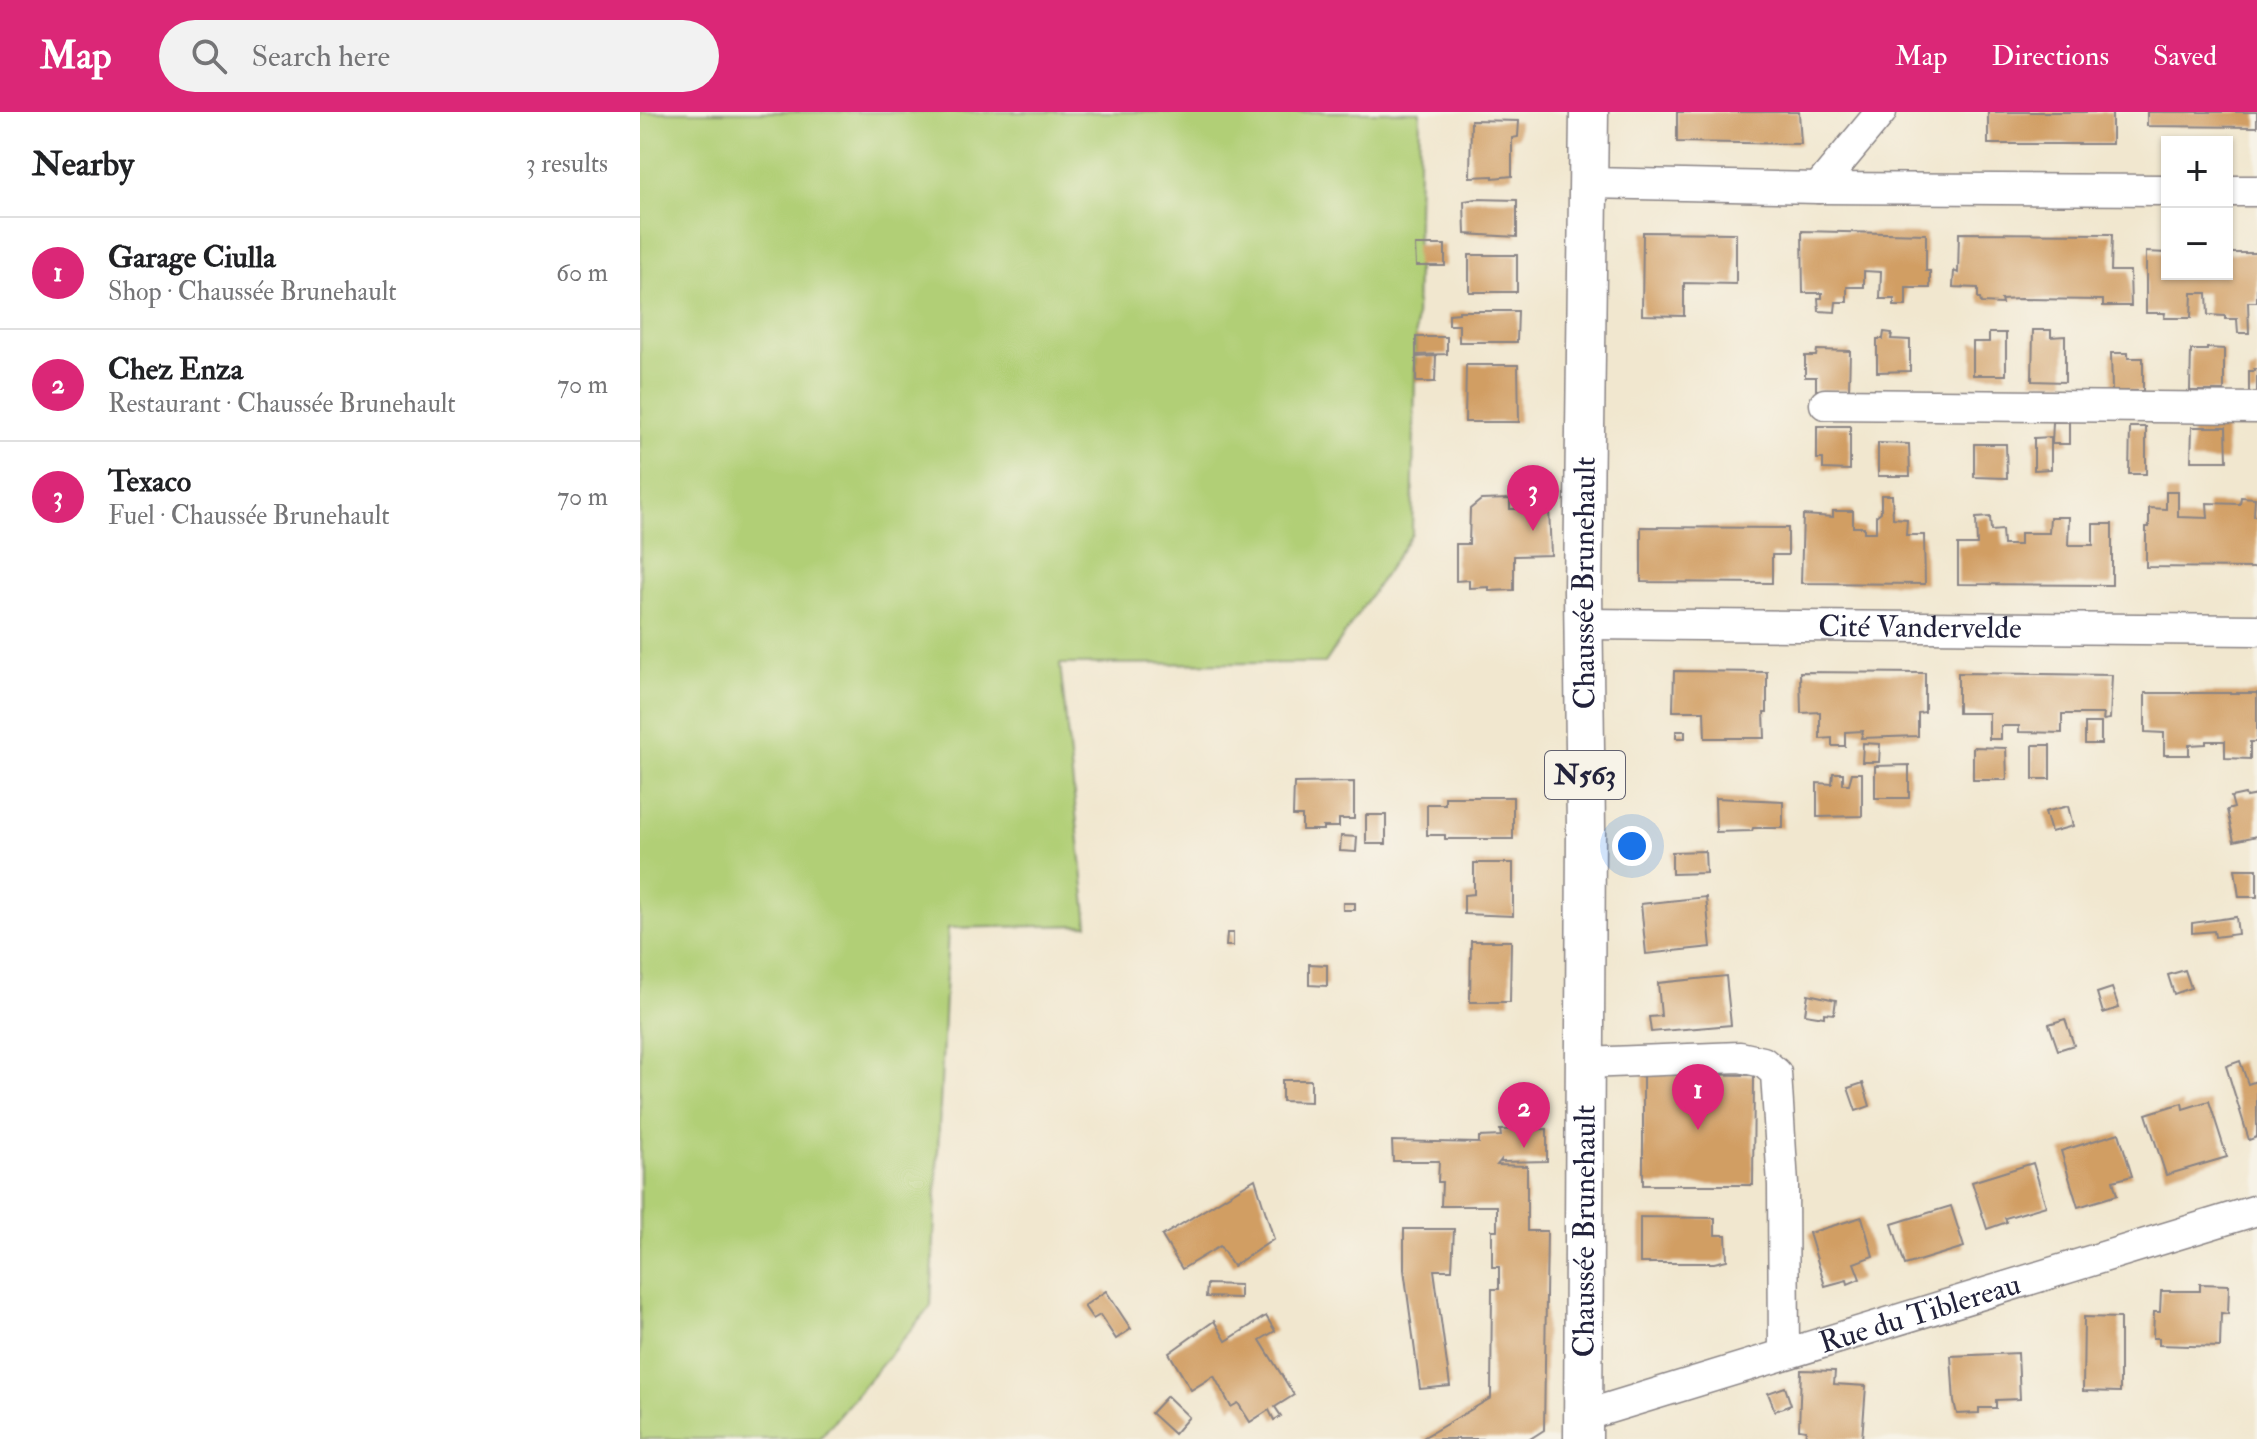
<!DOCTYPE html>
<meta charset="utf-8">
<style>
:root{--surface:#fff;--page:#f2f2f2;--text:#202124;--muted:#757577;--line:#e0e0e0;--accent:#db2777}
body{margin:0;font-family:"IM FELL Double Pica",serif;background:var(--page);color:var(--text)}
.controls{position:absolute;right:24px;top:24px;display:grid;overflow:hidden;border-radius:0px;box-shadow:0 2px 6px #0004}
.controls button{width:72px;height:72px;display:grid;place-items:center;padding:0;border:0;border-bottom:2px solid var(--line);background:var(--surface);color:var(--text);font:40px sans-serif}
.you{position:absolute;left:992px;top:734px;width:28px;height:28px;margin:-20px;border:6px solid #fff;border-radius:50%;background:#1a73e8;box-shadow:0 0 0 12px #1a73e833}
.badge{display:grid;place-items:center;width:52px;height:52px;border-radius:50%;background:var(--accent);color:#fff;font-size:26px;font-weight:700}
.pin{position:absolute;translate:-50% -66px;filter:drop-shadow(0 2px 4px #0008)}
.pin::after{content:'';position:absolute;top:42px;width:28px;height:24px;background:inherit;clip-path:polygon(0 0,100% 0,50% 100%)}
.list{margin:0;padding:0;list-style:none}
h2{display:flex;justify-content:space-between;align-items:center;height:104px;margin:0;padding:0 32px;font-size:34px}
h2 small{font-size:26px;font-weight:400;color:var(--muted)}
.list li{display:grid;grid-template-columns:52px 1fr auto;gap:24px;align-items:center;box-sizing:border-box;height:112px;padding:0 32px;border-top:2px solid var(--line)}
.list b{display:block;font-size:30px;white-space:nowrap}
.list p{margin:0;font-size:26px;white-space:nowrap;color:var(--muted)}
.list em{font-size:26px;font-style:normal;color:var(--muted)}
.icon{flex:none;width:44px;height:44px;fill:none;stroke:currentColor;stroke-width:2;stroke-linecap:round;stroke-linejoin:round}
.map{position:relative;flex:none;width:1617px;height:1327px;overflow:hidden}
header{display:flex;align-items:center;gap:48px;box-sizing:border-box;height:112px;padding:0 40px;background:var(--accent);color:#fff}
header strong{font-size:38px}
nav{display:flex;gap:44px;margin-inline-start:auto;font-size:28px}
.search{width:560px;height:72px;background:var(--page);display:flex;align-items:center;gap:20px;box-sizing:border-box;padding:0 28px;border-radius:44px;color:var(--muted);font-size:30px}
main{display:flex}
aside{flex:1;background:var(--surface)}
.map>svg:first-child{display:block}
</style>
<header>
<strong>Map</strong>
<div class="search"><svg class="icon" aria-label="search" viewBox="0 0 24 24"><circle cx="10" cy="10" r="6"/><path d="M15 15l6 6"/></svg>Search here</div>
<nav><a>Map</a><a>Directions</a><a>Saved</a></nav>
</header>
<main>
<aside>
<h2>Nearby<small>3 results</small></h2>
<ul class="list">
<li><span class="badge">1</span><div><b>Garage Ciulla</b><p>Shop · Chaussée Brunehault</p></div><em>60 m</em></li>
<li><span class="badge">2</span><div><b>Chez Enza</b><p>Restaurant · Chaussée Brunehault</p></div><em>70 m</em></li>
<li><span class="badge">3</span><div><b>Texaco</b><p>Fuel · Chaussée Brunehault</p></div><em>70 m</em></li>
</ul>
</aside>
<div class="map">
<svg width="1617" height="1327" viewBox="0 0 1617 1327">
<rect width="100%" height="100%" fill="#f7f3e8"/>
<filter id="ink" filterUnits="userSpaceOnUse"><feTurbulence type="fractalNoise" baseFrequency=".0125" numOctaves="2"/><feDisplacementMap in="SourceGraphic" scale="16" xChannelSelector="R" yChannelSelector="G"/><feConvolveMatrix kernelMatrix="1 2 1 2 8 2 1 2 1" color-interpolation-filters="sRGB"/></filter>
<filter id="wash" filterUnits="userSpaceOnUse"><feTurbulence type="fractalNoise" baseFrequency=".006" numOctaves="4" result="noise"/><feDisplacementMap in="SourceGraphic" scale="32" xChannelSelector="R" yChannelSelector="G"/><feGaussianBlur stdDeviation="1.8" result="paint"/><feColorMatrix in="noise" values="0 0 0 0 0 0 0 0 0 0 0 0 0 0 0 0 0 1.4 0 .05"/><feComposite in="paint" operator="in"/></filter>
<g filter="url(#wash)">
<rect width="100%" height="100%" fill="#f1e7cf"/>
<!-- green -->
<path fill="#b1cf76" stroke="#6a7858" stroke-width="2" d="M0 0H780L772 422 685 551 420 552 448 813 308 816 291 1194 179 1327H0Z"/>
<g id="blocks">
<!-- building -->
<g fill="#d19e64">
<path d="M1037 0H1159L1161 32 1037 30Z"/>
<rect x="1348" y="0" width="124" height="32"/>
<path d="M1507 0H1617V15L1507 14Z"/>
<path d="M831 8 879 9 878 25 872 26V64L853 66V64L830 65Z"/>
<path d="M836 87 877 88V125L825 122 824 89Z"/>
<path d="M1162 119 1286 122V159H1290V176H1266V194H1254V187H1240L1241 160 1224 159V175H1207V190H1196L1195 200 1179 199 1178 186H1182V181H1163Z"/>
<path d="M1003 120 1096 121V172L1044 171V204L1002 203Z"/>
<path d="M1319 121 1472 122 1471 159H1490L1491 194H1463V188L1380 187 1361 188 1362 192 1341 191 1340 187H1338V176L1313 175 1314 159 1318 161Z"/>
<path d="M775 133H805V154H776Z"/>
<path d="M1506 140 1527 141V162H1587V141H1617V190H1608L1609 221H1598L1597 207H1585V204L1568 203 1567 181H1552L1551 206H1524L1525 201H1506Z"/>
<rect x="829" y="143" width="48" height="37"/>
<path d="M819 199H878L877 230H819V213H809V202L819 201Z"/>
<path d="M1393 218H1411V225L1425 224V270L1392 269Z"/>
<path d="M1244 220 1252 221 1251 227 1270 228V259L1237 260V227H1243Z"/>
<path d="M1349 221H1366V263H1333V230H1349Z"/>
<path d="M776 225H807V242L776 243Z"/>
<path d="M1567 236 1584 237V279H1550L1551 238H1567Z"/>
<path d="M1177 238 1210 239 1209 278H1176V265H1165V244H1176Z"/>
<path d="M1471 241H1488V246H1503V279H1472Z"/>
<path d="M796 244 795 270H776V245Z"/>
<path d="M826 253H878L879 310H825Z"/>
<path d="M1614 257H1617V282H1609V259H1614Z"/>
<path d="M1413 310H1429V332H1412Z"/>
<path d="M1177 314H1210V358L1183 357V347H1177Z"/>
<path d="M1490 315H1506V362H1489Z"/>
<path d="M1552 315H1586L1587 349H1551Z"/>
<path d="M1411 325V357L1394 358V326Z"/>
<path d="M1238 331 1269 332 1270 364H1238Z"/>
<path d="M1334 332H1366L1367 366 1334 365Z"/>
<path d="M1526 380H1538V405L1568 406 1567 391 1600 392 1601 385 1615 386 1614 404H1617V456L1506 455V415H1509V396L1526 397Z"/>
<path d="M1241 383H1252L1253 406 1267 407 1266 423H1284L1285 472 1161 471 1163 403 1193 405V399H1213V415H1224V420H1236V404L1241 400Z"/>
<path d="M870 387V397H909L911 443 874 444V478L849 479V475L829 476V468L816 469V432H829L830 397 841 388Z"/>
<path d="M1350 405 1351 419 1362 418 1363 433H1380V421H1409L1410 405H1429L1428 433H1453V412H1472V473L1318 472V433H1337L1336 406Z"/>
<path d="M1001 415 1148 416V443H1132V471L1001 470Z"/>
<path d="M1034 559 1127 560V600H1124L1125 626H1065L1064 599H1033Z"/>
<path d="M1160 560 1285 561V600L1278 601V624L1221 626 1223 619 1205 620V634H1192V626L1180 627V600L1161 601Z"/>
<path d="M1318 561 1472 563 1470 607 1463 608 1464 602H1422V621L1379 620V614H1361V627H1349V601H1318Z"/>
<path d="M1505 581H1617V630H1610V647L1585 646V629H1566V632L1549 633V643H1524V621L1505 620Z"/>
<rect x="1445" y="611" width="16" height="21"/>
<rect x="1036" y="619" width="9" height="7"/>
<path d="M1223 631 1240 632 1239 650H1222Z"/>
<rect x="1393" y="633" width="17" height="34"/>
<path d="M1333 635 1366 636 1367 668H1333Z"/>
<path d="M1269 653V686H1235V654Z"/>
<path d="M1193 661H1203V672H1209L1212 661H1222V704L1177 705V671L1192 672Z"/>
<path d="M714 670V707H699V715H683V718H662V704H653L654 671Z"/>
<path d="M1605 682 1606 685 1617 683V724L1594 729 1587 698 1594 696 1591 685Z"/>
<path d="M805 685H873V727H805V723H787V692H805Z"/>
<path d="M1075 686 1143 689V716H1113L1112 719 1076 720Z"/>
<path d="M1428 694 1433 714 1411 720 1405 700Z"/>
<rect x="726" y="703" width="20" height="29"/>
<path d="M701 724 717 725 716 740 700 739Z"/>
<path d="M1065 739 1066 761 1032 762V740Z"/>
<path d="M834 751H873V804L824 802V783L834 782Z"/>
<path d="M1595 757H1617V785H1599Z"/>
<path d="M1066 785 1071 835 1006 842 1001 792Z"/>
<rect x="703" y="791" width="12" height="7"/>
<path d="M1596 805 1598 822 1575 825 1574 819 1552 821V811Z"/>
<path d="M587 821H593V834H586Z"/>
<path d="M831 829H871L870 890H830Z"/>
<path d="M669 852 687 853V874L669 873Z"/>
<path d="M1545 858 1551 876 1534 882 1528 863Z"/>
<path d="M1086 864 1091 913 1011 920 1009 905 1021 904 1018 871Z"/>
<path d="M1472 876 1479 896 1463 901 1457 881Z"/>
<path d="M1168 882 1196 888 1194 902 1184 901V905L1165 902Z"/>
<path d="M1425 907 1434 933 1418 938 1409 912Z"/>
<path d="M1600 949 1608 972 1617 969V1025L1609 1028 1586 954Z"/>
<path d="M1003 962 1114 963 1113 1073H1003Z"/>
<path d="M642 968H671V990L642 989Z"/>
<path d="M1223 971 1230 994 1216 999 1208 976Z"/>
<path d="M1569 989 1587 1045 1526 1063 1506 1002 1542 991 1543 997Z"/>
<path d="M907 1017V1049L861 1050V1048L857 1053 887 1054V1119H907L904 1318 890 1327H781L851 1286 852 1177H859V1155H852V1118H857V1094H801L802 1070H798L799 1049H753L752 1029 839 1031V1025L861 1024 860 1018Z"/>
<path d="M1479 1021 1492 1064 1473 1069 1477 1083 1438 1095 1421 1039Z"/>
<path d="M1393 1051 1406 1094 1365 1106 1367 1110 1347 1117 1332 1070Z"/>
<path d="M615 1067 634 1127 593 1154 580 1134 542 1157 522 1124Z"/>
<path d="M1311 1094 1324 1135 1265 1153 1252 1112Z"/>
<path d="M1000 1105 1075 1106V1123H1086L1087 1148 1074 1151H1000Z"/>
<path d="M1222 1105 1233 1144 1214 1151 1220 1167 1208 1172 1207 1168 1185 1174 1169 1121Z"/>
<path d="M764 1117H814L812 1158H794L810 1274 780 1277 764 1157Z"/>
<path d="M567 1172 600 1173V1186L566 1185Z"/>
<path d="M1560 1172 1589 1173 1588 1202 1581 1201 1580 1235 1519 1233V1226H1513L1514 1200H1520L1521 1179H1560Z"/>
<path d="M466 1179 491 1217 476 1227 460 1203 453 1207 444 1194Z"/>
<path d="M626 1204 635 1219 620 1228 654 1283 635 1295 641 1304 634 1308 629 1298 610 1310 598 1291 591 1295 574 1264 551 1278 529 1241 574 1209 586 1229Z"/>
<path d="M1444 1205 1480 1206V1280L1443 1279Z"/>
<path d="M1378 1241 1380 1287 1356 1288V1296H1339V1301L1317 1302 1314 1290 1311 1244Z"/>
<path d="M1161 1258 1195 1259 1194 1272 1226 1274 1222 1327H1165L1166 1318 1159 1317Z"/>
<path d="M1145 1275 1151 1293 1135 1299 1128 1281Z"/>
<path d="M527 1284 549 1305 534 1322 511 1301Z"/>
</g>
</g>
</g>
<g filter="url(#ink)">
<use href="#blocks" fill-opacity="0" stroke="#8a8485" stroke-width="2"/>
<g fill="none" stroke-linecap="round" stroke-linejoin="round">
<!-- minor casing -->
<g stroke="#8a8485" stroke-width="33">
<g id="minor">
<path d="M949 71 1178 76 1527 78"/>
<path d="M1178 76 1241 0"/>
<path d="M1587 79H1617"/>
<path d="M1185 292 1617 296"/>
<path id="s1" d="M944 512 1617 518"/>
<path d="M945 951 1100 945 1123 950 1136 961 1143 1073 1144 1242"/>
<path id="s2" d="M943 1304 1617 1098"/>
</g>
</g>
<!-- major casing -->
<g stroke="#8a8485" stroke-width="41">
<g id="major">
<path id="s3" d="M943 1327 946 716 943 479 949 0"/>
</g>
</g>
<!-- minor -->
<use href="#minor" stroke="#fff" stroke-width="30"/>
<!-- major -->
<use href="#major" stroke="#fff" stroke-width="38"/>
</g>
</g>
<g text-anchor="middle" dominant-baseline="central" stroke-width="6" stroke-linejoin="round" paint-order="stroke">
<!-- shield labels -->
<rect fill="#f7f3e8" stroke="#62616f" stroke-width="2" x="905" y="639" width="80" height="48" rx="6"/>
<g font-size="28" font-weight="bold" fill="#22223b">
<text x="945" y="663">N563</text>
</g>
<!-- street labels -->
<g font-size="30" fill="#22223b" stroke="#f7f3e8">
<text stroke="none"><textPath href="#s3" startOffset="856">Chaussée Brunehault</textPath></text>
<text stroke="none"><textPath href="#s1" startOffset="336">Cité Vandervelde</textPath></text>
<text stroke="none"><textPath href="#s3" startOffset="208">Chaussée Brunehault</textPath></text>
<text stroke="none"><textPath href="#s2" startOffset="352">Rue du Tiblereau</textPath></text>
</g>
</g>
</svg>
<div class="controls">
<button>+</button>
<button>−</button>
</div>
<div class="you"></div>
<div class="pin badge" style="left:1058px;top:1018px">1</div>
<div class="pin badge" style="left:884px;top:1036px">2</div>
<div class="pin badge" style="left:893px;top:419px">3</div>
</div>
</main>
